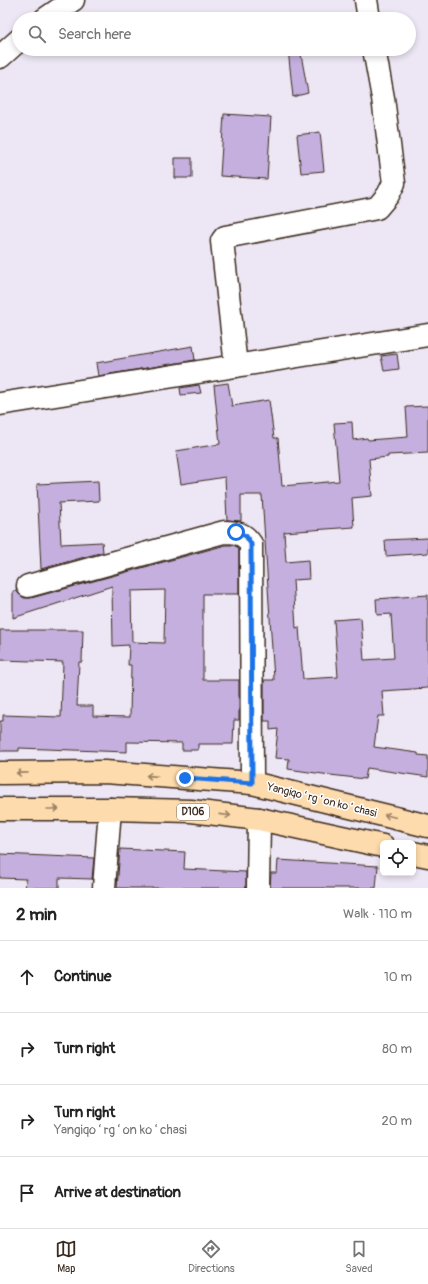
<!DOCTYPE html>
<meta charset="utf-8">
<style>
:root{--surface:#fff;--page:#f6f6f6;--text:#222;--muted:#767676;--line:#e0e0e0;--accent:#3b2a1e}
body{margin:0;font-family:Pangolin,sans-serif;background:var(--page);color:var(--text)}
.controls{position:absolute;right:12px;bottom:12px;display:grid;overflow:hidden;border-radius:6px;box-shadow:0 2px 6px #0003}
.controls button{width:36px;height:36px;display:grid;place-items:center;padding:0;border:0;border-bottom:1px solid var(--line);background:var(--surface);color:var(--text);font:20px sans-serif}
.stop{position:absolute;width:12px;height:12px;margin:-9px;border:3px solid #1a73e8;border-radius:50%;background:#fff}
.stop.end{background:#1a73e8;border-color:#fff;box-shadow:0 1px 4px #0008}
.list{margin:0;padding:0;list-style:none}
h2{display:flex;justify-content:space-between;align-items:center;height:52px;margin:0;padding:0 16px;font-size:17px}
h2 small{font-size:13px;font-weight:400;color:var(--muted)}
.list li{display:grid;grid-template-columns:26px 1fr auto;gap:12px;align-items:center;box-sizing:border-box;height:72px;padding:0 16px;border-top:1px solid var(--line)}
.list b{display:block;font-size:15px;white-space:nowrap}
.list p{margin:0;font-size:13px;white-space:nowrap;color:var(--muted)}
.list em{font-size:13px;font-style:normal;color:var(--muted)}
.icon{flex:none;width:22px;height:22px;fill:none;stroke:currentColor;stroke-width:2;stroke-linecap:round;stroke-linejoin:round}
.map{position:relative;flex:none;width:428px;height:888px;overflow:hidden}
.search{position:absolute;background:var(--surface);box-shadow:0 2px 6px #0003;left:12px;right:12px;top:12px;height:44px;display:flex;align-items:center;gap:10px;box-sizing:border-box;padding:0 14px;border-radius:22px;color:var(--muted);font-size:15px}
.sheet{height:340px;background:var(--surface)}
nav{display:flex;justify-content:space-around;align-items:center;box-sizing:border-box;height:56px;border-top:1px solid var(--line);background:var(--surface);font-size:11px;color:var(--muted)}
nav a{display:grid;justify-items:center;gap:2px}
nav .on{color:var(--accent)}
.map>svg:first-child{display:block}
</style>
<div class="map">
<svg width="428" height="888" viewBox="0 0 428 888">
<rect width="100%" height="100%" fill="#ede7f5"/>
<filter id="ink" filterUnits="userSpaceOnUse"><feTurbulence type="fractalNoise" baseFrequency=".025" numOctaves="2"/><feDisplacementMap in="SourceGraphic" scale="8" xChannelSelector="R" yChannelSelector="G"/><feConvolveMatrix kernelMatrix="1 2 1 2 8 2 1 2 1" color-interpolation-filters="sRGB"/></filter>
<g filter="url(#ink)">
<!-- building -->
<g fill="#c4afde" stroke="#3b2a1e" fill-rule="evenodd">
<path d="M288 49H300L308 93 293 97Z"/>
<path d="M224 114 271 117 267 179 220 176Z"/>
<path d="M320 132 324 171 301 173 297 135Z"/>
<rect x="175" y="158" width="17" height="20"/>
<path d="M193 346 195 360 98 376 96 363Z"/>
<path d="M397 354 399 369 384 371 381 356Z"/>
<path d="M228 383 232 406 269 400 274 438H278L282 486 339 481 334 423 352 422 353 440 367 438 368 440 408 437 406 407 428 406V453L388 455V457L369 459 372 496 352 498 354 527 284 532 286 562 308 560 309 579 293 580 296 628 299 627 303 679 338 677 334 620 361 618 364 660 394 658 391 614 377 615 376 599 428 595V688L382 691 384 716H378L374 747 418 753V755L428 756V777L367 768 365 779 330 775 288 769 289 759 275 758 278 729 270 730V721H264V680H274L262 495H241V521L227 520 225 477 181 484 176 451 220 444 214 385Z"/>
<path d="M199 385 201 393 181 395 180 388Z"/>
<path d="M98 481 99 501 59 503 61 544 102 542 103 552 41 569 37 484Z"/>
<path d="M428 538V553L386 556 385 540Z"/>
<path d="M226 545H233L239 548V594H203V680H239V720H234L233 744H198V750H182V743L127 742V752L19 748V751H0V721H3V715L61 717 63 662 0 660V630H83L82 662H79L77 706H93V716L130 717 131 665H128L129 645 113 646 112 586 13 618V591H17L20 595 24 598H31ZM165 590 164 643 132 642 131 591Z"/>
<path d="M120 849 185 852 184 869 246 872V888H117Z"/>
<path d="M0 854 94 858 92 879 59 878V888H25L26 879 0 878Z"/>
<path d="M278 860 378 866 376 888H270L271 873H277Z"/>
</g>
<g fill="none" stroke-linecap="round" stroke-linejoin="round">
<!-- minor casing -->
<g stroke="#3b2a1e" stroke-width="25">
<g id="minor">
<path d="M366 0 369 19"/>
<path d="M45 19 73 0"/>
<path d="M0 57 19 40"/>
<path d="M236 366 222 241 225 237 377 208 388 195 394 183 383 98 374 49"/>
<path d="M0 404 428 335"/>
<path d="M28 586 224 532C236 532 244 533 251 544L252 783"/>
<path d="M104 888 110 809"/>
<path d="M258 888 259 819"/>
</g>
</g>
<!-- major casing -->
<g stroke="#3b2a1e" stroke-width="25">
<g id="major">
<path d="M0 773 105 772 252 783 428 826"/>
<path d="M0 809H110L191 811 259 819 383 846"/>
<path d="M413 853 428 856"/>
</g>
</g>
<!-- minor -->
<use href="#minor" stroke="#fff" stroke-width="22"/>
<!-- major -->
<use href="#major" stroke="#fddbac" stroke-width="22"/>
</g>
<!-- one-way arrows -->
<defs><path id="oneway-shaft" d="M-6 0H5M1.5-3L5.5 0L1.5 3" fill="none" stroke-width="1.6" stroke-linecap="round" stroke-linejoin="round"/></defs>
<g stroke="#9c8265">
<use href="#oneway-shaft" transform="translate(22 773) rotate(179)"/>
<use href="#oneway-shaft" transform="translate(152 776) rotate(-176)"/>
<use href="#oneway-shaft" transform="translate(53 809)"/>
<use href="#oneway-shaft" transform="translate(225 815) rotate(6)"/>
<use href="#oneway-shaft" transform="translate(390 816) rotate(-166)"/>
</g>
</g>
<g fill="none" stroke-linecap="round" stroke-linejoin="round" filter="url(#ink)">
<!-- route -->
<path stroke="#1a73e8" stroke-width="5" d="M185 778 252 783 251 544 246 536 236 532"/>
</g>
<g text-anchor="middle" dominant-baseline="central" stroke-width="3" stroke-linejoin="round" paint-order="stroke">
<!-- shield labels -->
<rect fill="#fff" stroke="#766a62" stroke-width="1" x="177" y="804" width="32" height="16" rx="3"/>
<g font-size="10" font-weight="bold" fill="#3b2a1e">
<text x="193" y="812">D106</text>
</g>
<!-- street labels -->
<g font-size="11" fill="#3b2a1e" stroke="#fff">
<text transform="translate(322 800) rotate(14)">Yangiqoʻrgʻon koʻchasi</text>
</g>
</g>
</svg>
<div class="controls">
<button><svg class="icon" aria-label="locate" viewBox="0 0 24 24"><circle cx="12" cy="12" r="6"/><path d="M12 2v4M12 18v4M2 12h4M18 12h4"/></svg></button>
</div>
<div class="stop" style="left:236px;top:532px"></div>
<div class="stop end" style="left:185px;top:778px"></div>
<div class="search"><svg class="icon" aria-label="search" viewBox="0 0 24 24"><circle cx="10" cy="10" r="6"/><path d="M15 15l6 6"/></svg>Search here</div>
</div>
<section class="sheet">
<h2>2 min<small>Walk · 110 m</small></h2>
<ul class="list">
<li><svg class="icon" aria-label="ahead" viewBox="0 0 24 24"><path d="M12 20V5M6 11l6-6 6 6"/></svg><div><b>Continue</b></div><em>10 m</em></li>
<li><svg class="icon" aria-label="right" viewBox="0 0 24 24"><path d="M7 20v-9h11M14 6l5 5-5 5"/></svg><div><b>Turn right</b></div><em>80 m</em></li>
<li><svg class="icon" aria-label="right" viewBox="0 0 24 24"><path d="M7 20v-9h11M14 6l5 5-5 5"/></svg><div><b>Turn right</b><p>Yangiqoʻrgʻon koʻchasi</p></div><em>20 m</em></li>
<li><svg class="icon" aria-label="arrive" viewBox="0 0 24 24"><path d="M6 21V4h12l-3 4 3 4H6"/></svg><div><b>Arrive at destination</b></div></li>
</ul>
</section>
<nav>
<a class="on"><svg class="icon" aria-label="map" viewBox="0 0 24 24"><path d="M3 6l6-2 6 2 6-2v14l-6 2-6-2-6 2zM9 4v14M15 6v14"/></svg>Map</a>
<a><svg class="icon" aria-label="directions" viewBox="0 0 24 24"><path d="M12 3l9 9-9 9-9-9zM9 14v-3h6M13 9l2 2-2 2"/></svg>Directions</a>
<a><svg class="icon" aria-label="saved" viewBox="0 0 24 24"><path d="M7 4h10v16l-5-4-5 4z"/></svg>Saved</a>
</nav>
